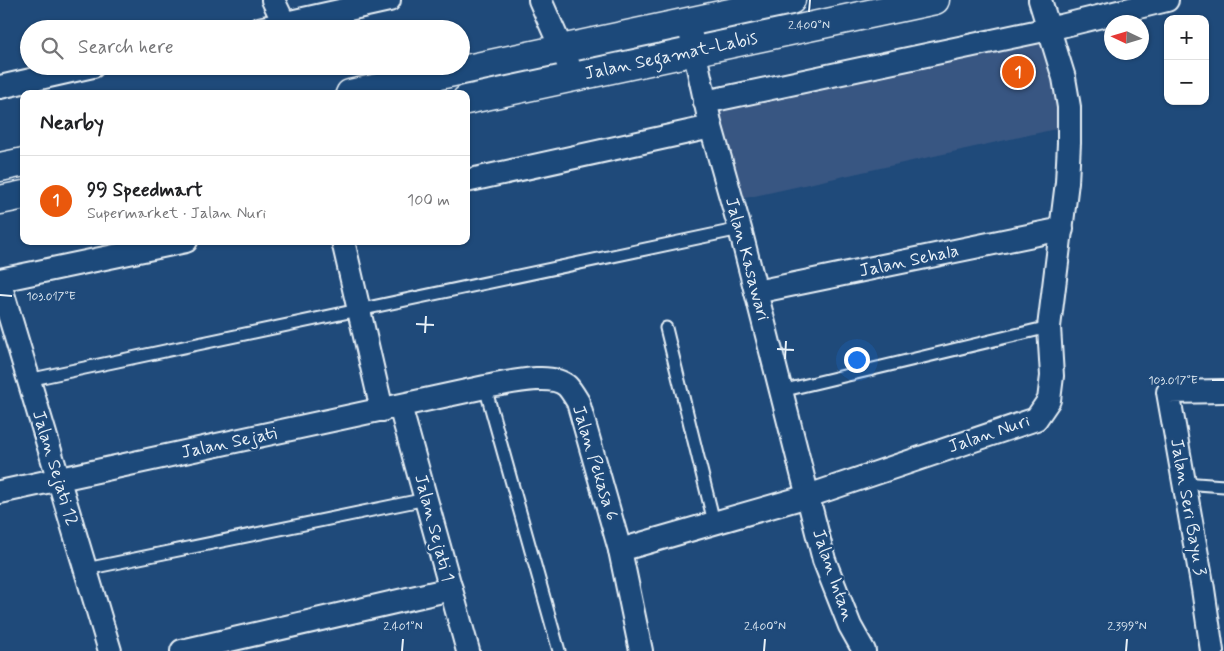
<!DOCTYPE html>
<meta charset="utf-8">
<style>
:root{--surface:#fff;--page:#f2f2f2;--text:#202124;--muted:#757577;--line:#e0e0e0;--accent:#ea580c}
body{margin:0;font-family:Mynerve,sans-serif;background:var(--page);color:var(--text)}
.controls{position:absolute;right:15px;top:15px;display:grid;overflow:hidden;border-radius:10px;box-shadow:0 1px 4px #0004}
.controls button{width:45px;height:45px;display:grid;place-items:center;padding:0;border:0;border-bottom:1px solid var(--line);background:var(--surface);color:var(--text);font:25px sans-serif}
.compass{position:absolute;left:1104px;top:15px;width:45px;height:45px;border-radius:50%;background:var(--surface);box-shadow:0 1px 4px #0004;rotate:274deg}
.you{position:absolute;left:856px;top:359px;width:18px;height:18px;margin:-12px;border:4px solid #fff;border-radius:50%;background:#1a73e8;box-shadow:0 0 0 8px #1a73e833}
.badge{display:grid;place-items:center;width:32px;height:32px;border-radius:50%;background:var(--accent);color:#fff;font-size:16px;font-weight:700}
.pin{position:absolute;translate:-50% -50%;border:2px solid #fff;box-shadow:0 1px 5px #0006}
.list{margin:0;padding:0;list-style:none}
h2{display:flex;justify-content:space-between;align-items:center;height:65px;margin:0;padding:0 20px;font-size:21px}
h2 small{font-size:16px;font-weight:400;color:var(--muted)}
.list li{display:grid;grid-template-columns:32px 1fr auto;gap:15px;align-items:center;box-sizing:border-box;height:90px;padding:0 20px;border-top:1px solid var(--line)}
.list b{display:block;font-size:19px;white-space:nowrap}
.list p{margin:0;font-size:16px;white-space:nowrap;color:var(--muted)}
.list em{font-size:16px;font-style:normal;color:var(--muted)}
.icon{flex:none;width:28px;height:28px;fill:none;stroke:currentColor;stroke-width:2;stroke-linecap:round;stroke-linejoin:round}
.map{position:relative;flex:none;width:1224px;height:651px;overflow:hidden}
.search{position:absolute;background:var(--surface);box-shadow:0 1px 4px #0004;left:20px;top:20px;width:450px;height:55px;display:flex;align-items:center;gap:12px;box-sizing:border-box;padding:0 18px;border-radius:28px;color:var(--muted);font-size:19px}
.panel{position:absolute;background:var(--surface);box-shadow:0 1px 4px #0004;left:20px;top:90px;width:450px;height:155px;border-radius:10px}
.map>svg:first-child{display:block}
</style>
<div class="map">
<svg width="1224" height="651" viewBox="0 0 1224 651">
<rect width="100%" height="100%" fill="#1f4a7a"/>
<filter id="ink" filterUnits="userSpaceOnUse"><feTurbulence type="fractalNoise" baseFrequency=".02" numOctaves="2"/><feDisplacementMap in="SourceGraphic" scale="10" xChannelSelector="R" yChannelSelector="G"/><feConvolveMatrix kernelMatrix="1 2 1 2 8 2 1 2 1" color-interpolation-filters="sRGB"/></filter>
<g filter="url(#ink)">
<!-- built -->
<path fill="#375682" d="M1056 17 1078 124 741 199 711 88Z"/>
<g fill="none" stroke-linecap="round" stroke-linejoin="round">
<!-- lane casing -->
<g stroke="#e8f1f8" stroke-width="15">
<g id="lane">
<path d="M666 328 714 522"/>
<path d="M28 380 740 229"/>
<path d="M485 387 559 651"/>
<path d="M781 391 1049 327"/>
<path d="M1183 483 1224 486"/>
<path d="M86 569 426 499"/>
</g>
</g>
<!-- street casing -->
<g stroke="#e8f1f8" stroke-width="26">
<g id="street">
<path d="M273 0 284 23"/>
<path d="M540 0 574 77"/>
<path d="M688 22 711 127 740 229 824 560 850 626 864 651"/>
<path d="M259 29 389 0"/>
<path d="M0 87 93 66"/>
<path d="M705 102 1049 29 1167 0"/>
<path d="M466 181 711 127"/>
<path d="M343 241 382 410"/>
<path d="M0 280 186 241"/>
<path d="M0 284 110 651"/>
<path d="M756 292 1062 229"/>
<path d="M400 406 468 651"/>
<path d="M0 492 485 387C505 384 551 371 567 386 571 390 575 397 578 402L620 550 641 651"/>
<path d="M620 550 808 496 1036 419 1049 400 1052 376 1049 327 1067 182 1069 143V107L1064 78 1040 0"/>
<path d="M182 651 451 589"/>
<path d="M1212 651 1203 589 1168 392 1224 391"/>
</g>
</g>
<!-- highway casing -->
<g stroke="#e8f1f8" stroke-width="31">
<g id="highway">
<path d="M350 94 791 0"/>
<path d="M466 100 935 0"/>
<path d="M0 167 24 162"/>
<path d="M0 200 24 195"/>
</g>
</g>
<!-- lane -->
<use href="#lane" stroke="#1f4a7a" stroke-width="11"/>
<!-- street -->
<use href="#street" stroke="#1f4a7a" stroke-width="22"/>
<!-- highway -->
<use href="#highway" stroke="#1f4a7a" stroke-width="28"/>
</g>
</g>
<!-- ticks -->
<path fill="none" stroke="#e8f1f8" stroke-width="2" d="M809 12 810 0M0 295 12 296M416 324 434 325M425 333 426 316M777 349 794 350M785 359 786 341M1212 380H1224M402 651 403 639M764 651 765 639M1126 651 1127 639"/>
<g text-anchor="middle" dominant-baseline="central" stroke-width="5" stroke-linejoin="round" paint-order="stroke">
<!-- street labels -->
<g font-size="18" fill="#e8f1f8" stroke="#1f4a7a">
<text transform="translate(671 56) rotate(-12)">Jalan Segamat-Labis</text>
<text transform="translate(747 259) rotate(75)">Jalan Kasawari</text>
<text transform="translate(909 261) rotate(-12)">Jalan Sehala</text>
<text transform="translate(989 434) rotate(-19)">Jalan Nuri</text>
<text transform="translate(229 443) rotate(-12)">Jalan Sejati</text>
<text transform="translate(595 463) rotate(73)">Jalan Pekasa 6</text>
<text transform="translate(55 468) rotate(73)">Jalan Sejati 12</text>
<text transform="translate(1188 507) rotate(80)">Jalan Seri Bayu 3</text>
<text transform="translate(434 528) rotate(75)">Jalan Sejati 1</text>
<text transform="translate(833 575) rotate(71)">Jalan Intan</text>
</g>
</g>
<g font-size="12" text-anchor="middle" fill="#e8f1f8" stroke="#1f4a7a" stroke-width="5" stroke-linejoin="round" paint-order="stroke">
<text x="809" y="29">2.400°N</text>
<text x="51" y="300">103.017°E</text>
<text x="1173" y="384">103.017°E</text>
<text x="403" y="630">2.401°N</text>
<text x="765" y="630">2.400°N</text>
<text x="1127" y="630">2.399°N</text>
</g>
</svg>
<div class="controls">
<button>+</button>
<button>−</button>
</div>
<svg class="compass" viewBox="-18 -18 36 36"><path d="M0-13l5 13h-10z" fill="#e53935"/><path d="M0 13l5-13h-10z" fill="#757577"/></svg>
<div class="you"></div>
<div class="pin badge" style="left:1018px;top:72px">1</div>
<div class="search"><svg class="icon" aria-label="search" viewBox="0 0 24 24"><circle cx="10" cy="10" r="6"/><path d="M15 15l6 6"/></svg>Search here</div>
<section class="panel">
<h2>Nearby<small></small></h2>
<ul class="list">
<li><span class="badge">1</span><div><b>99 Speedmart</b><p>Supermarket · Jalan Nuri</p></div><em>100 m</em></li>
</ul>
</section>
</div>
